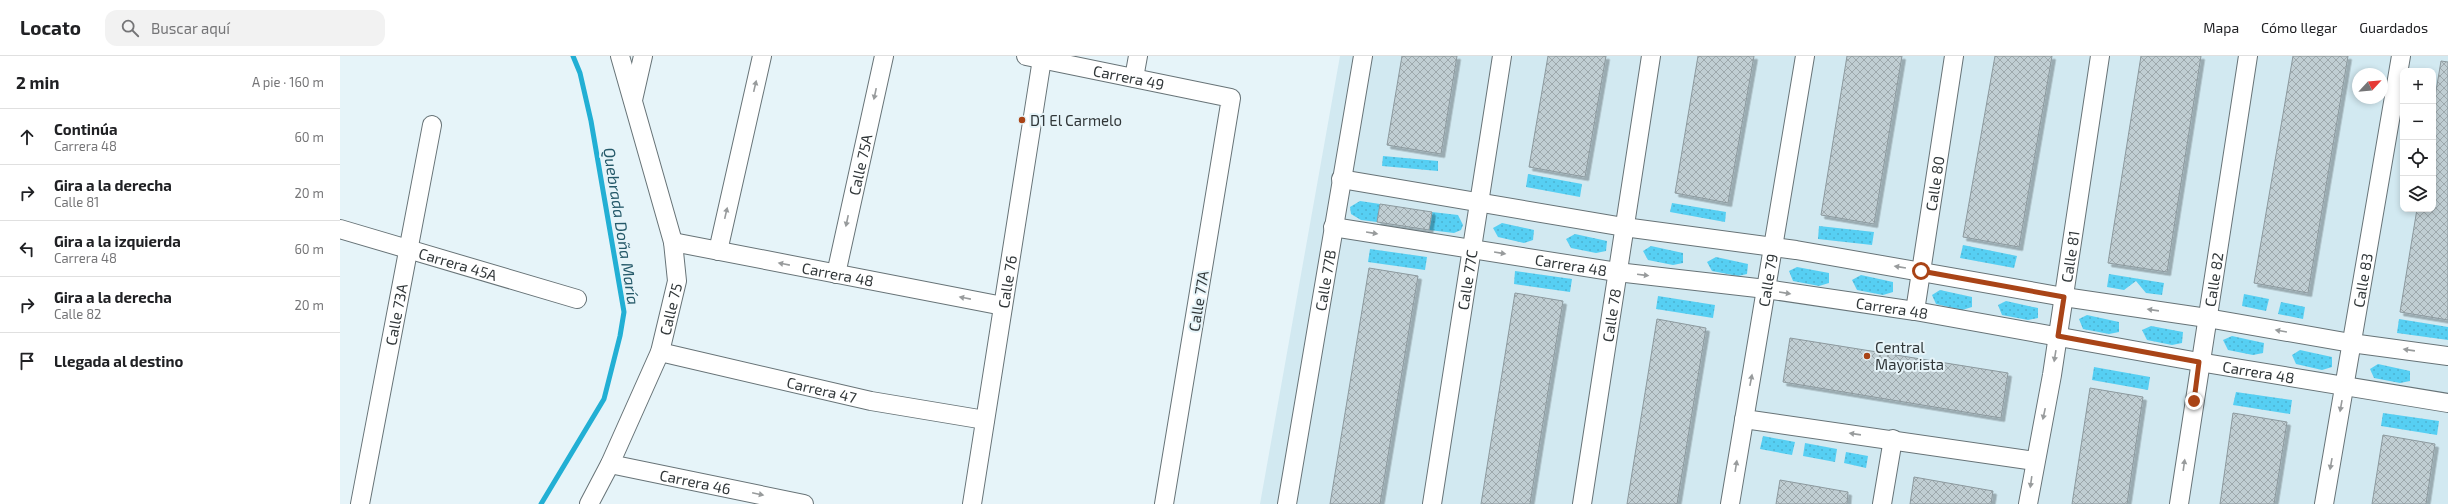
<!DOCTYPE html>
<html lang="es">
<meta charset="utf-8">
<style>
:root{--surface:#fff;--page:#f2f2f2;--text:#202124;--muted:#757577;--line:#e0e0e0}
body{margin:0;font-family:"Exo 2",sans-serif;background:var(--page);color:var(--text)}
.controls{position:absolute;right:12px;top:12px;display:grid;overflow:hidden;border-radius:8px;box-shadow:0 2px 6px #0003}
.controls button{width:36px;height:36px;display:grid;place-items:center;padding:0;border:0;border-bottom:1px solid var(--line);background:var(--surface);color:var(--text);font:20px sans-serif}
.compass{position:absolute;left:2012px;top:12px;width:36px;height:36px;border-radius:50%;background:var(--surface);box-shadow:0 2px 6px #0003;rotate:64deg}
.stop{position:absolute;width:12px;height:12px;margin:-9px;border:3px solid #a94417;border-radius:50%;background:#fff}
.stop.end{background:#a94417;border-color:#fff;box-shadow:0 1px 4px #0008}
.list{margin:0;padding:0;list-style:none}
h2{display:flex;justify-content:space-between;align-items:center;height:52px;margin:0;padding:0 16px;font-size:17px}
h2 small{font-size:13px;font-weight:400;color:var(--muted)}
.list li{display:grid;grid-template-columns:26px 1fr auto;gap:12px;align-items:center;box-sizing:border-box;height:56px;padding:0 16px;border-top:1px solid var(--line)}
.list b{display:block;font-size:15px;white-space:nowrap}
.list p{margin:0;font-size:13px;white-space:nowrap;color:var(--muted)}
.list em{font-size:13px;font-style:normal;color:var(--muted)}
.icon{flex:none;width:22px;height:22px;fill:none;stroke:currentColor;stroke-width:2;stroke-linecap:round;stroke-linejoin:round}
.map{position:relative;flex:none;width:2108px;height:448px;overflow:hidden}
header{display:flex;align-items:center;gap:24px;box-sizing:border-box;height:56px;padding:0 20px;background:var(--surface);border-bottom:1px solid var(--line)}
header strong{font-size:19px}
nav{display:flex;gap:22px;margin-inline-start:auto;font-size:14px}
.search{width:280px;height:36px;background:var(--page);display:flex;align-items:center;gap:10px;box-sizing:border-box;padding:0 14px;border-radius:12px;color:var(--muted);font-size:15px}
main{display:flex}
aside{flex:1;background:var(--surface)}
.map>svg:first-child{display:block}
</style>
<header>
<strong>Locato</strong>
<div class="search"><svg class="icon" aria-label="search" viewBox="0 0 24 24"><circle cx="10" cy="10" r="6"/><path d="M15 15l6 6"/></svg>Buscar aquí</div>
<nav><a>Mapa</a><a>Cómo llegar</a><a>Guardados</a></nav>
</header>
<main>
<aside>
<h2>2 min<small>A pie · 160 m</small></h2>
<ul class="list">
<li><svg class="icon" aria-label="ahead" viewBox="0 0 24 24"><path d="M12 20V5M6 11l6-6 6 6"/></svg><div><b>Continúa</b><p>Carrera 48</p></div><em>60 m</em></li>
<li><svg class="icon" aria-label="right" viewBox="0 0 24 24"><path d="M7 20v-9h11M14 6l5 5-5 5"/></svg><div><b>Gira a la derecha</b><p>Calle 81</p></div><em>20 m</em></li>
<li><svg class="icon" aria-label="left" viewBox="0 0 24 24"><path d="M17 20v-9H6M10 6l-5 5 5 5"/></svg><div><b>Gira a la izquierda</b><p>Carrera 48</p></div><em>60 m</em></li>
<li><svg class="icon" aria-label="right" viewBox="0 0 24 24"><path d="M7 20v-9h11M14 6l5 5-5 5"/></svg><div><b>Gira a la derecha</b><p>Calle 82</p></div><em>20 m</em></li>
<li><svg class="icon" aria-label="arrive" viewBox="0 0 24 24"><path d="M6 21V4h12l-3 4 3 4H6"/></svg><div><b>Llegada al destino</b></div></li>
</ul>
</aside>
<div class="map">
<svg width="2108" height="448" viewBox="0 0 2108 448">
<defs>
<pattern id="garden-dots" width="8" height="8" patternUnits="userSpaceOnUse"><rect width="8" height="8" fill="#56cff3"/><path d="M2 2h.1M6 6h.1" fill="none" stroke="#4bb2d1" stroke-width="1.8" stroke-linecap="round"/></pattern>
<pattern id="building-cross-hatch" width="8" height="8" patternUnits="userSpaceOnUse"><rect width="8" height="8" fill="#c0ced3"/><path d="M0 0l8 8M0 8l8-8" fill="none" stroke="#9da8ac"/></pattern>
<filter id="shadow"><feDropShadow dx="3.5" dy="3.5" stdDeviation="0" flood-color="#0004"/></filter>
</defs>
<rect width="100%" height="100%" fill="#e6f4f9"/>
<!-- built -->
<path fill="#d2e9f1" fill-rule="evenodd" d="M1000 0H2108V448H920ZM2063 15H2093V153H2063ZM2018 18H2042V42H2018Z"/>
<!-- garden -->
<g fill="url(#garden-dots)">
<path d="M1043 100 1098 105V115L1042 110Z"/>
<path d="M1188 118 1242 128 1240 141 1186 131Z"/>
<path d="M1020 145 1040 148 1037 166 1021 164 1011 158 1010 151Z"/>
<path d="M1332 147 1386 156 1385 166 1330 156Z"/>
<path d="M1092 156 1118 159 1123 169 1121 174 1114 177 1089 174Z"/>
<path d="M1162 167 1194 174 1193 184 1184 187 1158 181 1153 172Z"/>
<path d="M1479 170 1534 176 1532 189 1478 183Z"/>
<path d="M1235 178 1267 185 1266 195 1256 197 1231 192 1226 183Z"/>
<path d="M1623 189 1677 200 1674 212 1620 202Z"/>
<path d="M1311 190 1343 197V207L1333 209 1308 204 1303 195Z"/>
<path d="M1030 193 1087 201 1085 214 1028 206Z"/>
<path d="M1376 201 1408 208 1407 218 1398 220 1372 215 1367 206Z"/>
<path d="M1457 211 1489 217V227L1479 230 1453 225 1449 215Z"/>
<path d="M1175 215 1232 223 1230 236 1174 228Z"/>
<path d="M1769 218 1824 227 1822 239 1806 237 1796 225 1784 234 1767 231Z"/>
<path d="M1521 219 1553 226V236L1543 239 1517 234 1512 224Z"/>
<path d="M1600 234 1632 241V251L1622 254 1596 248 1592 239Z"/>
<path d="M1904 238 1929 243 1926 255 1902 250Z"/>
<path d="M1318 240 1375 249 1373 262 1316 253Z"/>
<path d="M1666 245 1698 252V262L1688 264 1662 259 1658 249Z"/>
<path d="M1941 246 1965 251 1963 263 1938 258Z"/>
<path d="M1747 259 1779 266V276L1769 278 1743 273 1739 263Z"/>
<path d="M2059 263 2108 271V284L2057 277Z"/>
<path d="M1811 270 1843 276 1842 287 1832 289 1807 284 1802 274Z"/>
<path d="M1892 280 1924 287 1923 297 1913 299 1888 294 1883 284Z"/>
<path d="M1960 294 1992 301V311L1982 314 1956 308 1952 299Z"/>
<path d="M2038 308 2070 315V325L2060 327 2034 322 2030 313Z"/>
<path d="M1754 311 1810 321 1808 334 1752 324Z"/>
<path d="M1896 336 1952 344 1950 358 1893 349Z"/>
<path d="M2043 357 2099 365 2097 379 2041 370Z"/>
<path d="M1423 380 1455 386 1452 399 1420 393Z"/>
<path d="M1465 387 1497 393 1495 406 1463 400Z"/>
<path d="M1506 396 1528 400 1526 412 1504 407Z"/>
</g>
<g fill="none" stroke-linecap="round" stroke-linejoin="round">
<!-- stream -->
<path stroke="#22afd4" stroke-width="5" d="M201 448 264 343 280 280 284 256 251 65 240 17 233 0"/>
</g>
<!-- building -->
<g fill="url(#building-cross-hatch)" stroke="#8c999e" filter="url(#shadow)">
<path d="M1062 0H1117L1101 98 1047 89Z"/>
<path d="M1208 0H1266L1245 121 1189 111Z"/>
<path d="M1358 0H1414L1388 147 1335 137Z"/>
<path d="M1507 0H1562L1534 168 1481 159Z"/>
<path d="M1655 0H1712L1679 191 1623 181Z"/>
<path d="M1801 0H1861L1827 216 1768 207Z"/>
<path d="M1953 0H2008L1968 237 1914 227Z"/>
<path d="M2101 5 2108 6V264L2060 256 2077 153H2093V53Z"/>
<path d="M1040 148 1092 156 1089 174 1037 166Z"/>
<path d="M1029 212 1078 220 1040 448H990Z"/>
<path d="M1175 237 1223 245 1200 385 1190 448H1141Z"/>
<path d="M1317 263 1366 272 1337 448H1287Z"/>
<path d="M1450 282 1668 317 1661 362 1443 326Z"/>
<path d="M1750 332 1803 341 1787 448H1732Z"/>
<path d="M1893 357 1947 366 1934 448H1880Z"/>
<path d="M2043 379 2095 388 2086 448H2032Z"/>
<path d="M1574 421 1653 435 1651 448H1570Z"/>
<path d="M1440 424 1508 436 1507 448H1436Z"/>
</g>
<g fill="none" stroke-linecap="round" stroke-linejoin="round">
<!-- minor casing -->
<g stroke="#677377" stroke-width="20">
<g id="minor">
<path id="s1" d="M686 0 891 42 824 448"/>
<path d="M794 22 798 0"/>
<path d="M293 44 303 0"/>
<path d="M1001 123 1284 171 1456 194 1724 241 1867 262 2011 287 2108 300"/>
<path id="s2" d="M993 171 1277 216 1426 233 1575 255 1859 306 2108 347"/>
<path id="s3" d="M0 173 237 243"/>
<path id="s4" d="M333 186 663 250"/>
<path d="M378 195 422 0"/>
<path id="s5" d="M496 218 544 0"/>
<path id="s6" d="M1575 255 1614 0"/>
<path id="s7" d="M320 296 531 345 645 364"/>
<path d="M1404 363 1695 405"/>
<path id="s8" d="M270 408 464 448"/>
<path id="s9" d="M20 448 92 69"/>
<path id="s10" d="M249 448 270 408 320 296 337 225 333 186 280 0"/>
<path id="s11" d="M632 448 702 3"/>
<path id="s12" d="M947 448 1023 0"/>
<path id="s13" d="M1092 448 1162 0"/>
<path id="s14" d="M1242 448 1311 0"/>
<path id="s15" d="M1390 448 1465 0"/>
<path d="M1542 448 1553 383"/>
<path id="s16" d="M1688 448 1712 319 1760 0"/>
<path id="s17" d="M1839 448 1908 0"/>
<path id="s18" d="M1984 448 2061 0"/>
</g>
</g>
<!-- minor -->
<use href="#minor" stroke="#fff" stroke-width="18"/>
</g>
<!-- one-way arrows -->
<defs><path id="oneway-solid" d="M-6-.8H1V-3.2L6.5 0L1 3.2V.8H-6Z"/></defs>
<g fill="#989b9c">
<use href="#oneway-solid" transform="translate(415 30) rotate(-77)"/>
<use href="#oneway-solid" transform="translate(535 38) rotate(102)"/>
<use href="#oneway-solid" transform="translate(386 157) rotate(-77)"/>
<use href="#oneway-solid" transform="translate(507 165) rotate(102)"/>
<use href="#oneway-solid" transform="translate(1032 177) rotate(9)"/>
<use href="#oneway-solid" transform="translate(1160 197) rotate(9)"/>
<use href="#oneway-solid" transform="translate(444 208) rotate(-169)"/>
<use href="#oneway-solid" transform="translate(1560 211) rotate(-171)"/>
<use href="#oneway-solid" transform="translate(1303 219) rotate(7)"/>
<use href="#oneway-solid" transform="translate(1445 237) rotate(9)"/>
<use href="#oneway-solid" transform="translate(625 242) rotate(-169)"/>
<use href="#oneway-solid" transform="translate(1813 254) rotate(-172)"/>
<use href="#oneway-solid" transform="translate(1941 275) rotate(-170)"/>
<use href="#oneway-solid" transform="translate(2069 294) rotate(-172)"/>
<use href="#oneway-solid" transform="translate(1715 300) rotate(99)"/>
<use href="#oneway-solid" transform="translate(1411 324) rotate(-79)"/>
<use href="#oneway-solid" transform="translate(2001 350) rotate(100)"/>
<use href="#oneway-solid" transform="translate(1704 358) rotate(102)"/>
<use href="#oneway-solid" transform="translate(1515 378) rotate(-172)"/>
<use href="#oneway-solid" transform="translate(1991 408) rotate(100)"/>
<use href="#oneway-solid" transform="translate(1844 409) rotate(-82)"/>
<use href="#oneway-solid" transform="translate(1396 410) rotate(-81)"/>
<use href="#oneway-solid" transform="translate(1691 426) rotate(98)"/>
<use href="#oneway-solid" transform="translate(418 438) rotate(12)"/>
</g>
<g fill="none" stroke-linecap="round" stroke-linejoin="round">
<!-- route -->
<path stroke="#a94417" stroke-width="5" d="M1581 215 1724 241 1718 280 1859 306 1854 345"/>
</g>
<!-- markers -->
<g fill="#a94417" stroke="#e6f4f9" stroke-width="1.5">
<circle cx="682" cy="64" r="4"/>
<circle cx="1527" cy="300" r="4"/>
</g>
<g text-anchor="middle" dominant-baseline="central" stroke-width="4" stroke-linejoin="round" paint-order="stroke">
<!-- street labels -->
<g font-size="15" fill="#313739" stroke="#e6f4f9">
<text stroke="none"><textPath href="#s1" startOffset="105">Carrera 49</textPath></text>
<text stroke="none"><textPath href="#s5" startOffset="112">Calle 75A</textPath></text>
<text stroke="none"><textPath href="#s6" startOffset="129">Calle 80</textPath></text>
<text stroke="none"><textPath href="#s16" startOffset="251">Calle 81</textPath></text>
<text stroke="none"><textPath href="#s3" startOffset="123">Carrera 45A</textPath></text>
<text stroke="none"><textPath href="#s2" startOffset="241">Carrera 48</textPath></text>
<text stroke="none"><textPath href="#s4" startOffset="168">Carrera 48</textPath></text>
<text stroke="none"><textPath href="#s12" startOffset="227">Calle 77B</textPath></text>
<text stroke="none"><textPath href="#s13" startOffset="227">Calle 77C</textPath></text>
<text stroke="none"><textPath href="#s15" startOffset="227">Calle 79</textPath></text>
<text stroke="none"><textPath href="#s17" startOffset="227">Calle 82</textPath></text>
<text stroke="none"><textPath href="#s18" startOffset="227">Calle 83</textPath></text>
<text stroke="none"><textPath href="#s11" startOffset="225">Calle 76</textPath></text>
<text transform="translate(858 245) rotate(-81)">Calle 77A</text>
<text stroke="none"><textPath href="#s2" startOffset="565">Carrera 48</textPath></text>
<text stroke="none"><textPath href="#s10" startOffset="212">Calle 75</textPath></text>
<text stroke="none"><textPath href="#s9" startOffset="193">Calle 73A</textPath></text>
<text stroke="none"><textPath href="#s14" startOffset="191">Calle 78</textPath></text>
<text stroke="none"><textPath href="#s2" startOffset="937">Carrera 48</textPath></text>
<text stroke="none"><textPath href="#s7" startOffset="166">Carrera 47</textPath></text>
<text stroke="none"><textPath href="#s8" startOffset="87">Carrera 46</textPath></text>
</g>
<!-- poi labels -->
<g font-size="15" fill="#313739" stroke="#e6f4f9" text-anchor="start">
<text x="690" y="64">D1 El Carmelo</text>
<text x="1535" y="291">Central<tspan x="1535" dy="17">Mayorista</tspan></text>
</g>
<!-- water labels -->
<g font-size="16" font-style="italic" fill="#255969" stroke="#e6f4f9">
<text transform="translate(282 170) rotate(81)">Quebrada Doña María</text>
</g>
</g>
</svg>
<div class="controls">
<button>+</button>
<button>−</button>
<button><svg class="icon" aria-label="locate" viewBox="0 0 24 24"><circle cx="12" cy="12" r="6"/><path d="M12 2v4M12 18v4M2 12h4M18 12h4"/></svg></button>
<button><svg class="icon" aria-label="layers" viewBox="0 0 24 24"><path d="M12 4l9 5-9 5-9-5zM3 14l9 5 9-5"/></svg></button>
</div>
<svg class="compass" viewBox="-18 -18 36 36"><path d="M0-13l5 13h-10z" fill="#e53935"/><path d="M0 13l5-13h-10z" fill="#757577"/></svg>
<div class="stop" style="left:1581px;top:215px"></div>
<div class="stop end" style="left:1854px;top:345px"></div>
</div>
</main>
